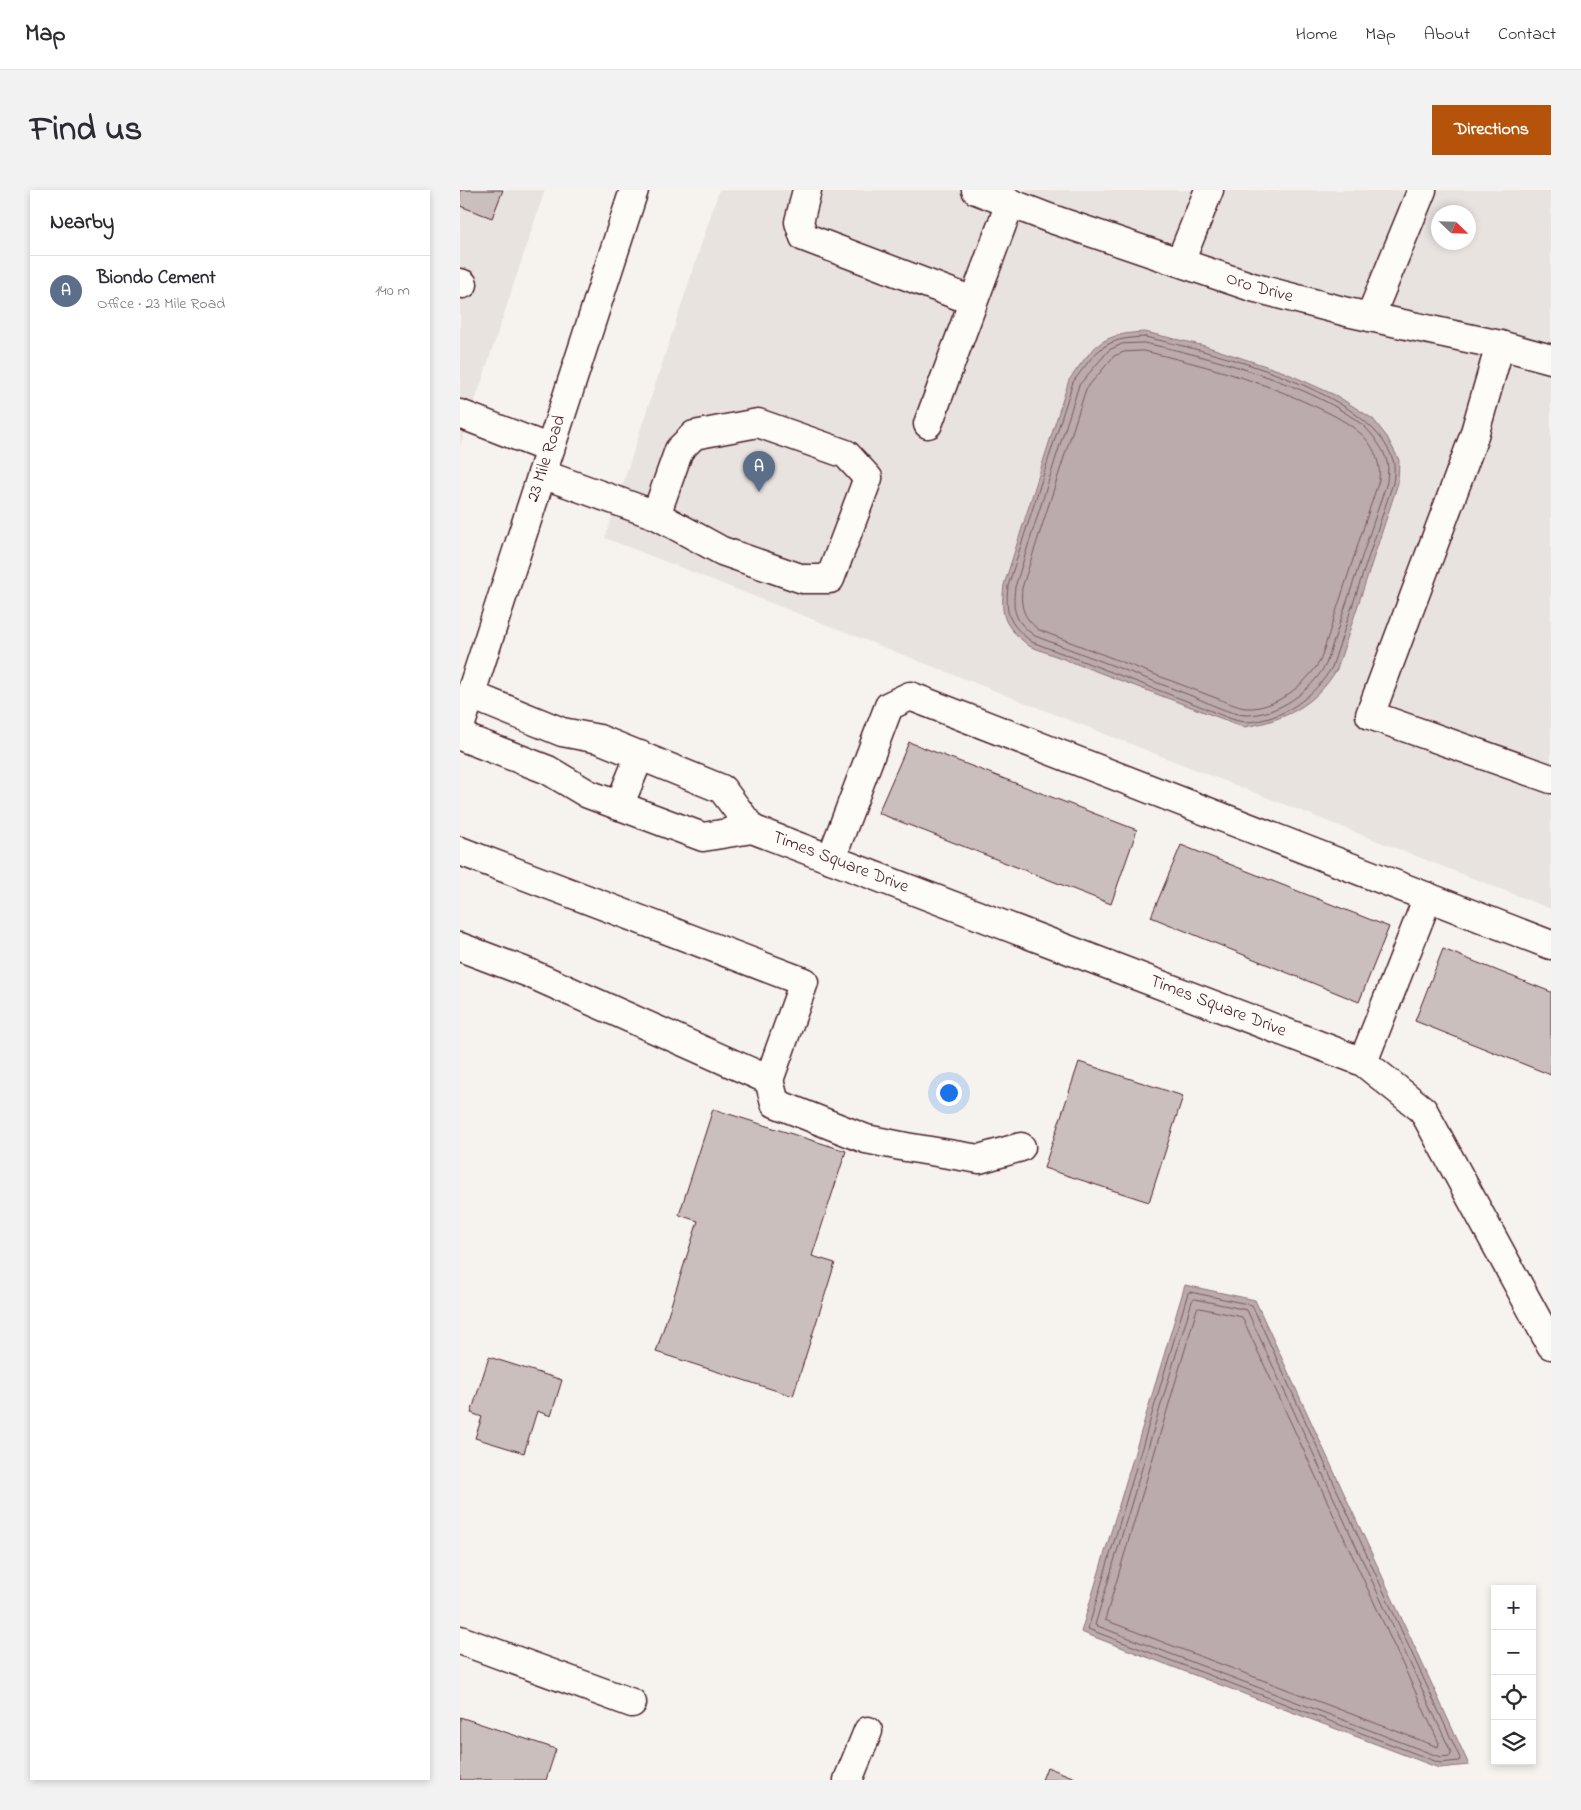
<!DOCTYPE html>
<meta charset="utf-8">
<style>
:root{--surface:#fff;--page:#f2f2f3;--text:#2b2b33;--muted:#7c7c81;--line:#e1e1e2;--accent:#b45309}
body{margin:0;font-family:"Indie Flower",sans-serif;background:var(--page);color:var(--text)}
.controls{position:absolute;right:15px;bottom:15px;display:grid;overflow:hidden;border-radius:0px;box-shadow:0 2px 8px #0003}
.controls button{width:45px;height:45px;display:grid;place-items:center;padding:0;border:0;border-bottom:1px solid var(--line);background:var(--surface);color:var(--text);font:25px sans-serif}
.compass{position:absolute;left:971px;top:15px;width:45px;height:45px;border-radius:50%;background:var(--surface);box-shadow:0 2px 8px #0003;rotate:113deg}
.you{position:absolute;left:488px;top:902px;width:18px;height:18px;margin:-12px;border:4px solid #fff;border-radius:50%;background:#1a73e8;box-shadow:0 0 0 8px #1a73e833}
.badge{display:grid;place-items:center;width:32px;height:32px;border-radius:50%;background:var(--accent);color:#fff;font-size:16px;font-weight:700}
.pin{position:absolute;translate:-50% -41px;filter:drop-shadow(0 1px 2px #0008)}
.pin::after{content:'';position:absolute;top:26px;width:18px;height:15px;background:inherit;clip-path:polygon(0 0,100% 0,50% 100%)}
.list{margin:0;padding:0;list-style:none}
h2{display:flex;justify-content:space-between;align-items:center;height:65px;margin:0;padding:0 20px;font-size:21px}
h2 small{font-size:16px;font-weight:400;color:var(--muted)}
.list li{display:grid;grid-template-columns:32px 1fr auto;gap:15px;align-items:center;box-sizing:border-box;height:70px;padding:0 20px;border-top:1px solid var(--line)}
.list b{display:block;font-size:19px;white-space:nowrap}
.list p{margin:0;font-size:16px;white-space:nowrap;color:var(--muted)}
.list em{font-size:16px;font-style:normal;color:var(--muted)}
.icon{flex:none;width:28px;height:28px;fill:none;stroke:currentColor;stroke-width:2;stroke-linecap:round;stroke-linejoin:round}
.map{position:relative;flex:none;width:1091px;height:1590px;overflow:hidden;border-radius:0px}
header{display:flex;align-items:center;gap:30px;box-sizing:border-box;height:70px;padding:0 25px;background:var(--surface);border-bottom:1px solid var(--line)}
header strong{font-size:24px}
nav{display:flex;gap:28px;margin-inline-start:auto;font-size:18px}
.intro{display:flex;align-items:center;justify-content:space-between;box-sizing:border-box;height:120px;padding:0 30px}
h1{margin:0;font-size:35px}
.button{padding:12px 22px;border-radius:0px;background:var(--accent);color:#fff;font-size:18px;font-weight:700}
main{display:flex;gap:30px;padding:0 30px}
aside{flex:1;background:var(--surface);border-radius:0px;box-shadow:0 2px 8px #0003}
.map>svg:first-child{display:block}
</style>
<header>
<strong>Map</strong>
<nav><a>Home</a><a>Map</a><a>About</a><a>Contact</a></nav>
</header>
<div class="intro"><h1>Find us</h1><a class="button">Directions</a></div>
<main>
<aside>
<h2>Nearby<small></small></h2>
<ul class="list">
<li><span class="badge" style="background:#5c6f8a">A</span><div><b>Biondo Cement</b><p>Office · 23 Mile Road</p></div><em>140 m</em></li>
</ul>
</aside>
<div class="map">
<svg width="1091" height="1590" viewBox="0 0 1091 1590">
<rect width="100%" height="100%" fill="#f6f3ef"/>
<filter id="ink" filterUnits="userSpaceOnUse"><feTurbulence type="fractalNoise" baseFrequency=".02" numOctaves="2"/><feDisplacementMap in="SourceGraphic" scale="10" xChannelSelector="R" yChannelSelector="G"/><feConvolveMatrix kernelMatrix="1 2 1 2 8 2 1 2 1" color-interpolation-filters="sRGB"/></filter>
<g filter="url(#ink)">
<!-- built -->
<g fill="#e9e3e0" fill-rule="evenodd">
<path d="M0 0H85L0 257Z"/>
<path d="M259 0H1091V719L145 348ZM978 22H1008V52H978Z"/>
</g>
<!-- water -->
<g fill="#bbabac" stroke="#8e7378">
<path d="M685 142 745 156 824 182 877 206 913 229 927 247 939 270 938 293 877 479C855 516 825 530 784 537L569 456C544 435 540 428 544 395L609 190C635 155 640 144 685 142Z"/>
<path d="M725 1095 795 1110 1009 1575 979 1578 621 1442Z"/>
</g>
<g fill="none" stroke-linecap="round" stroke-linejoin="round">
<!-- shore -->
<g stroke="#77575f" stroke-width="1">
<path d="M685 147C751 162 910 199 933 270 935 276 934 286 933 293L872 477C855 506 822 531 786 532 773 532 746 518 732 513 679 493 626 472 572 452 549 434 545 425 548 396L613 192C637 160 643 148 685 147Z"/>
<path d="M684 153C747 166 856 195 905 237 913 245 925 261 927 272 929 278 927 286 927 292L866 474C851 501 819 525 786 525 772 525 746 512 732 506 680 486 628 466 575 446 555 431 552 422 555 397L619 195 649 160 662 154Z"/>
<path d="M684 161C739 174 792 188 843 211 863 220 884 229 900 243 914 255 921 273 919 290L860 471C846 494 815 520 786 518 776 517 765 511 756 508L579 440C564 428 560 418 562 398L626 199 654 166 664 162Z"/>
<path d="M730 1102 792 1115 1000 1568 999 1571 980 1573 628 1439 728 1103Z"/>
<path d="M735 1109 787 1120 991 1562 990 1566 980 1567 635 1435 732 1111Z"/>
<path d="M740 1118 782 1127 979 1553 978 1557 645 1430 737 1119Z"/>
</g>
</g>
<!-- building -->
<g fill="#cbbfbe" stroke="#4a1f2b">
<path d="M0 0H43L32 28 0 16Z"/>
<path d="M449 552 677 640 651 714 418 623Z"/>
<path d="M721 655 929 737 899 812 691 727Z"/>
<path d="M983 759 1091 802V885L955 831Z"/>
<path d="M619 872 723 906 689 1012 584 978Z"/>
<path d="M253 919 386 961 352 1066 375 1073 333 1206 196 1162 238 1031 219 1025Z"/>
<path d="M29 1167 102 1190 91 1226 77 1221 64 1263 15 1248 22 1227 11 1223Z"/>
<path d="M0 1527 96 1559 86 1590H0Z"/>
<path d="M587 1577 620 1590H582Z"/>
</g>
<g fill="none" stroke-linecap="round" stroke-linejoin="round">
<!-- minor casing -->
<g stroke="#4a1f2b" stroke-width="31">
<g id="minor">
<path d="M347 0 339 32 344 47 513 111"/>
<path id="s1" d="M516 0 589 28 792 97 887 122 1040 155 1091 169"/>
<path d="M720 72 749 0"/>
<path d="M0 93 3 94"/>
<path d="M910 127 962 0"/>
<path d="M1040 155 1013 249 910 525 1091 589"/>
<path d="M0 224 90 259"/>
<path d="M468 234 550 13"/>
<path d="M82 284 196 325 262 361 343 389H370L408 288 386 264 298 233 234 245 219 260 196 325"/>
<path d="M11 505 102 542 139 549 262 599 292 639"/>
<path id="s2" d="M0 546 88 580 128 604 243 647 292 639 903 872 963 920 1091 1155"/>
<path d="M159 616 180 565"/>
<path d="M0 661 344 792 309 890 69 783 0 757"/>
<path d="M371 669 429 516 450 506 1091 755"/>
<path d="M903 872 968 707"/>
<path d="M309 890 315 913 406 949 446 957 519 969 561 957"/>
<path d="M0 1450 172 1513"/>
<path d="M388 1590 408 1541"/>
</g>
</g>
<!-- major casing -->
<g stroke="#4a1f2b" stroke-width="31">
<g id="major">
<path id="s3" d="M0 537 174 0"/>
</g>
</g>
<!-- minor -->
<use href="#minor" stroke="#fdfcf7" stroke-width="28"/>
<!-- major -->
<use href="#major" stroke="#fdfcf7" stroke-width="28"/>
</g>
</g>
<g text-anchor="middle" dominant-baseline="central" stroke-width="5" stroke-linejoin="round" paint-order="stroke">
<!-- street labels -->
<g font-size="18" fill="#4a1f2b" stroke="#fdfcf7">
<text stroke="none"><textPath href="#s1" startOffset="300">Oro Drive</textPath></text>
<text stroke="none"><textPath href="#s3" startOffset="282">23 Mile Road</textPath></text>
<text stroke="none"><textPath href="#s2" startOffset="408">Times Square Drive</textPath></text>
<text stroke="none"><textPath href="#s2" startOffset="812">Times Square Drive</textPath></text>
</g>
</g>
</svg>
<div class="controls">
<button>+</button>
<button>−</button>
<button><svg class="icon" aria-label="locate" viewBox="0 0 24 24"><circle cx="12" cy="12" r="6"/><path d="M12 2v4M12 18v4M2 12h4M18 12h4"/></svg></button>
<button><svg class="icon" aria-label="layers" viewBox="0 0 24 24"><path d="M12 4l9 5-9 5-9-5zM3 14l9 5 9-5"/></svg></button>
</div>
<svg class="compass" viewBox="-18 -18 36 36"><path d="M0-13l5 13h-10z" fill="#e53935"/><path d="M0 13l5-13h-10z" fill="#7c7c81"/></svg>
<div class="you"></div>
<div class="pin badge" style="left:299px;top:302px;background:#5c6f8a">A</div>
</div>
</main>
